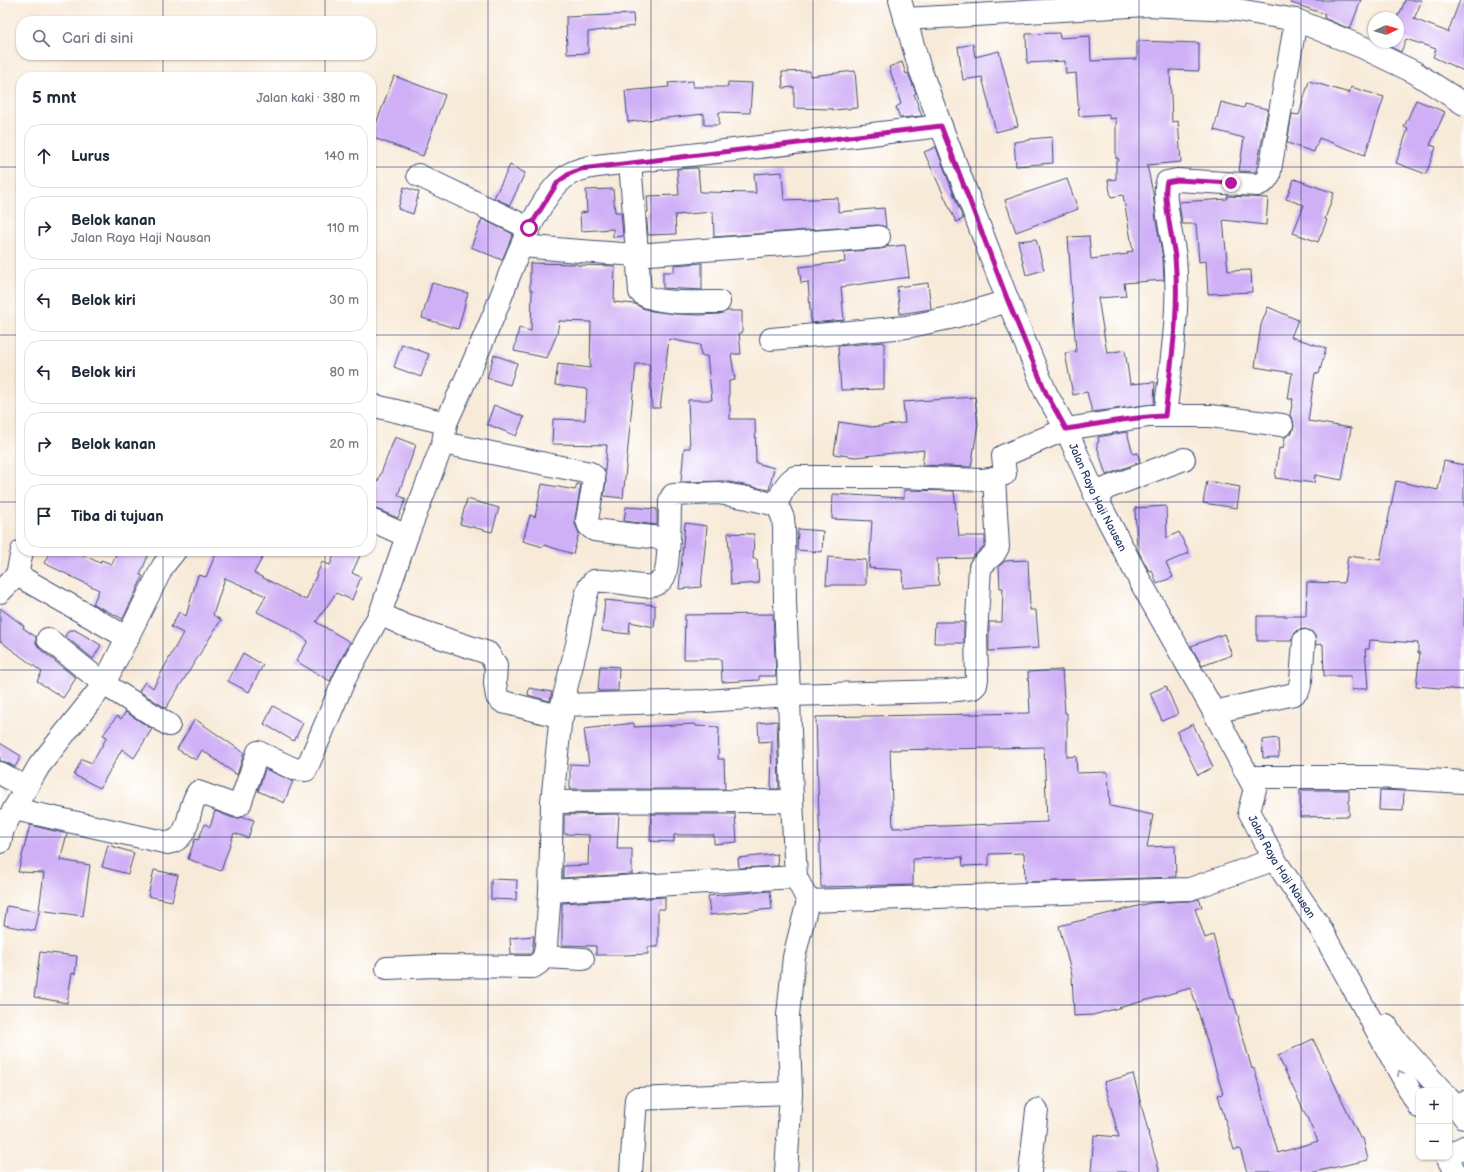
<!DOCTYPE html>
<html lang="id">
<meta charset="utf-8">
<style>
:root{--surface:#fff;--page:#f2f2f3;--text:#1f2937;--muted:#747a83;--line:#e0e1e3}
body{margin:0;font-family:"Balsamiq Sans",sans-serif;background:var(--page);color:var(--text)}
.controls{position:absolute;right:12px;bottom:12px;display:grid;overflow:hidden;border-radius:8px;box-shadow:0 1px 3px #0004}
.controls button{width:36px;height:36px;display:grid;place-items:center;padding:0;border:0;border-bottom:1px solid var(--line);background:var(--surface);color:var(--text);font:20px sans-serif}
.compass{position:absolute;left:1368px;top:12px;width:36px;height:36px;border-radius:50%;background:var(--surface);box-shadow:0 1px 3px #0004;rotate:86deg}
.stop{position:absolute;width:12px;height:12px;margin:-9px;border:3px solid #b5179e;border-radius:50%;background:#fff}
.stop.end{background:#b5179e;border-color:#fff;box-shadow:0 1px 4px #0008}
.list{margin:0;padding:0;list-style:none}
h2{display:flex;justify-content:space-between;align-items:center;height:52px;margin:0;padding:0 16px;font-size:17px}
h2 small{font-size:13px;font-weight:400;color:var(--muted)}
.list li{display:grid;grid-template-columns:26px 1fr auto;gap:12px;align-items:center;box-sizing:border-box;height:64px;margin:0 8px 8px;padding:0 8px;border:1px solid var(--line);border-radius:16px}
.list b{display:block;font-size:15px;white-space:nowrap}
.list p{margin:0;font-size:13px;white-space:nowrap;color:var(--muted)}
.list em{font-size:13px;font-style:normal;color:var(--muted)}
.icon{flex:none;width:22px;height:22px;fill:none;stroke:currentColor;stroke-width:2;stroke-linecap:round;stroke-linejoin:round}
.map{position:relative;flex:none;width:1464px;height:1172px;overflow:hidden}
.search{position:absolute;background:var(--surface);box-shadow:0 1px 3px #0004;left:16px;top:16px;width:360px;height:44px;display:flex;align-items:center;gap:10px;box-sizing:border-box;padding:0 14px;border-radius:16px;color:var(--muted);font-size:15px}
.panel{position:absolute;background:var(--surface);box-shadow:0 1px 3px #0004;left:16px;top:72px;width:360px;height:484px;border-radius:16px}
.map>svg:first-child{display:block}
</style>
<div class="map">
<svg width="1464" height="1172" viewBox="0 0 1464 1172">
<rect width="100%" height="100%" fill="#fff"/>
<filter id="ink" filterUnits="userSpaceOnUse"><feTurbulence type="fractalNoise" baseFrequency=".025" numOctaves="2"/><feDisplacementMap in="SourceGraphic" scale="8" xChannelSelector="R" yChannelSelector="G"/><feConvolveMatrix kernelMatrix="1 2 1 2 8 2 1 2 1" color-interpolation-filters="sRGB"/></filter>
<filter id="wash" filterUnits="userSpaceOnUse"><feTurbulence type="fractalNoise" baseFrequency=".012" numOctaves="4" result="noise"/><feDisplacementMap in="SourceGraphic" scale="16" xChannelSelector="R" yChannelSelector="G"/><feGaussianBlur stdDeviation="0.9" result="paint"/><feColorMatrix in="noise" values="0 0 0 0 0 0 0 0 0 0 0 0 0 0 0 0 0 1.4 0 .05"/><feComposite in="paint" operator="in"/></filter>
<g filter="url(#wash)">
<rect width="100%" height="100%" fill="#f8ead8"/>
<g id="blocks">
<!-- building -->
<g fill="#cfaff6" fill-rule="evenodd">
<path d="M1292 0H1361L1350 29 1324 18 1325 14 1291 3Z"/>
<path d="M1405 0H1422L1414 19 1448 32 1460 0H1464V71L1433 57 1436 49 1406 39 1401 52 1389 46 1390 42H1398V14H1400Z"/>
<path d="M633 14 634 26 588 32V53L567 54 566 17Z"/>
<path d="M1059 33 1060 38 1090 36 1091 61 1137 59V41L1199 43V71L1170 70 1172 122 1178 121 1181 162 1147 165 1153 193 1156 220 1163 258 1164 280 1124 283 1126 296 1098 298 1107 353 1125 350 1130 384 1155 382 1154 404 1092 412 1087 392 1073 395 1065 353 1076 352 1068 237 1089 236 1091 259 1128 254 1127 252 1133 251 1123 195 1111 197 1108 180 1116 179V162L1119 161 1118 158 1116 159V118L1109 119V114L1079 116 1076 73 1066 74 1065 61 1027 63 1026 34Z"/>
<path d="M973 44 975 57 999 51 1018 126 996 132 982 77 963 80 958 47Z"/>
<path d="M902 62 906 74 908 73 916 93 914 94 922 116 900 118 896 107 901 104 889 67Z"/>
<path d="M810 71V76L855 71 858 108 833 110 832 109 794 108V87L783 88 782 72Z"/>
<path d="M394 76 445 95 423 156 371 137Z"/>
<path d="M693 81V87H728V82L752 83 750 113 719 112V125H704V114L628 122 625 91 669 87 668 83Z"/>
<path d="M1309 81 1349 93 1351 87 1384 97 1365 155 1319 138 1314 152 1287 143 1292 114 1299 115Z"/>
<path d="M1416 100 1445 112 1430 145 1436 147 1426 174 1396 163 1408 129 1404 127Z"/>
<path d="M1221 102 1244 108 1245 104 1268 109 1256 172 1239 171 1244 138 1214 130Z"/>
<path d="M1052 137 1053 163 1016 166 1014 142 1030 140V139Z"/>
<path d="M936 147 963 219 956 222 924 152Z"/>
<path d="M510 165 525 173 510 205 494 198Z"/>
<path d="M698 168 700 192 756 193 754 174 782 172 784 200 838 198V212L884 208 886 227 878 225 714 237 713 212 675 215 676 234 648 235 646 212H648L647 196 679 195 677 169Z"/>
<path d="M1067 179 1078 209 1016 232 1005 200Z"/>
<path d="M1294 179 1334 193 1325 219 1327 220 1318 242 1293 233 1304 205 1286 199Z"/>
<path d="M404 187 419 192 413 214 398 209Z"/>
<path d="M613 189 615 212H621L623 236 613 237V229L581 231 580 213 587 212 586 190Z"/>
<path d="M1227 196 1268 198 1266 225 1223 220 1228 271 1251 270 1252 292 1208 294 1206 261 1199 262 1196 224H1182L1179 202 1227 199Z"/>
<path d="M482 219 513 234 502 260 471 247Z"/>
<path d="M1036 239 1044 270 1026 275 1018 241Z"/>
<path d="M888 245V247L905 245 909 277 841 287 844 320 811 323 808 282 801 283 799 267 845 262 844 252 880 249 886 248Z"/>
<path d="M530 263 577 264V265L615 266 614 302 635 304 642 308 652 311 676 314 701 315 719 314 727 311H742V333H739L741 354H731L735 380 729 381V405H730V419H755L756 463 774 468 769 490 724 481 681 482 684 448H690L688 400H712L707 356H701L700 345 669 339 660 408H652L649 364H636L623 498 604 496 606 481 605 470 607 445 552 444 553 419 585 420 587 389 555 385 558 364 590 368 591 322 559 321 557 334 547 358 514 351 519 328 531 331 532 290H530Z"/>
<path d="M702 263V290L663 288V272H674V265Z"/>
<path d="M432 283 468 293 458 329 422 318Z"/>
<path d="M928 283 931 309 900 314 897 287Z"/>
<path d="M1268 307 1298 320 1291 337 1326 348 1319 374 1315 373 1308 421 1351 428 1342 480 1315 475 1314 483 1275 478 1279 448 1283 449 1285 437 1292 433 1294 426 1293 420 1290 415 1293 399H1288L1292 373 1255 367 1261 325Z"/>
<path d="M884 342V389L841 390 838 346Z"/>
<path d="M402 344 429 354 421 377 394 367Z"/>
<path d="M494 355 517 363 510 385 487 378Z"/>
<path d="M975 397 978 424 971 467 922 465 924 450 855 457 834 454 839 422 872 427 905 423 903 402Z"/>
<path d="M494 405 524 417 516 436 487 424Z"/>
<path d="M1127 432 1133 454 1138 453 1140 462 1106 475 1097 446V443L1099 442 1098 437Z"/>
<path d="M395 437 416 445 398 495 406 499 398 518 376 509 371 508V483L376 486Z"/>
<path d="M1444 461 1464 465V690L1416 686 1420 653H1418V643L1370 640 1369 649H1365L1368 688 1352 690 1351 676H1324L1323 644 1316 645 1315 636 1311 631 1305 629 1298 630 1294 634 1291 641H1257V616H1306L1307 582 1344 583 1348 556 1380 560 1396 481 1438 490Z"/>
<path d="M1207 481 1240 487 1237 508 1203 503Z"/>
<path d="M542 484 575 490 577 484 581 485 575 518V524L579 533 573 554 544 545 543 547 523 541 530 515 535 517Z"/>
<path d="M904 490 954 491 959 536H985V544L984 546 971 558 937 559 939 585 903 588 902 570 869 568 872 521 832 519 833 494 904 498Z"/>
<path d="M467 499 499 508 492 532 460 524Z"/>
<path d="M1166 506 1167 538 1179 532 1189 553 1166 563 1173 577 1157 584 1152 570 1149 571 1137 549 1135 508Z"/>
<path d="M626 507 657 509V525L624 521Z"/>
<path d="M685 523 707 526 701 587 679 589Z"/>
<path d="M798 529 823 531 822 552 797 550Z"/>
<path d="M728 533 754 534 753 559H757L759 583 731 585Z"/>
<path d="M50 551H75L100 563 101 560 112 564 117 551H150L140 575 143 576 123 619 93 604 99 590 44 563Z"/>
<path d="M217 551H266L254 573 306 600 322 562 330 565 336 551H362L352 573 361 577 352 600 336 593 316 622 350 642 330 681 296 661 308 641 289 628 257 612 266 596 225 578 213 615 221 620 166 708 139 691 145 682 153 688 183 633 171 627 179 612 186 616 198 575 206 577Z"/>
<path d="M828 557 866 560V585H826Z"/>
<path d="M1028 560 1030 610H1036L1039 648 989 651V622H1002L1003 588H1000L999 566 1005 561Z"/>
<path d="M605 600 655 605V617L654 627 630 622 629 634 602 631Z"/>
<path d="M0 608 24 626 23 628 36 637V643L40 649 76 678 63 698 37 681 42 672 0 641Z"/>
<path d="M773 614 776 676H759V680L722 682 721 659H684L685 615Z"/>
<path d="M935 622H964V643H934Z"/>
<path d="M69 630H75L101 645 93 659 65 636Z"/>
<path d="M1224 634 1232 655 1202 666 1191 646Z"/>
<path d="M243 653 263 665 249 692 228 681Z"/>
<path d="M600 666 619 667 618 691H598Z"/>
<path d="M1062 670 1065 713H1067V757L1076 756 1077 773 1108 772 1110 806 1153 815 1147 847 1175 846 1176 877 1025 882 1024 853 989 854V865L963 866 962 857 913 859V885L821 887 816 717 1030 713 1028 672ZM1044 747 1047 822 893 828 890 750Z"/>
<path d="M1166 686 1178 714 1162 721 1150 693Z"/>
<path d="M529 688 552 692 550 701 528 695Z"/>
<path d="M273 706 303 723 294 741 264 724Z"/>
<path d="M126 712 152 729 134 758 122 749 100 788 74 775 82 759 92 763 107 737 103 735 117 716 121 719Z"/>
<path d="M195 719 244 753 237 775 202 750 196 760 177 749Z"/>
<path d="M777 721 779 789H771L772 741 759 742 758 723Z"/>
<path d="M634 723V727L695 724 696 726 719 727 718 759H724L725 789H570V764L589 765 584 729Z"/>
<path d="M1193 724 1213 767 1198 775 1177 732Z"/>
<path d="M1278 738 1279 757 1263 758 1262 740Z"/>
<path d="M0 743 21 756 15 767 6 762 0 761Z"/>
<path d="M265 769 293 781 284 803 258 791Z"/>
<path d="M1300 790H1349V816L1300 817Z"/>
<path d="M1380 790 1404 791 1403 811 1379 810Z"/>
<path d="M215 811 233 818H239L243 817 254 820 248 838 234 833 221 871 188 859 195 839 198 840 205 824 210 827Z"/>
<path d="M619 814 617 849H632V874L563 878V866L588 865 589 835 564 834V815Z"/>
<path d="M651 814H735L737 842 714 844V835H674V842L650 841Z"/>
<path d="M30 825 67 834 60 860 90 865 83 916 39 910 44 873 18 872Z"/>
<path d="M108 845 134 853 128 874 102 867Z"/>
<path d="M777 854 778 866 739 868 738 858Z"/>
<path d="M154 870 178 875 172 901 148 896Z"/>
<path d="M491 879 517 880 516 900 491 899Z"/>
<path d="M770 891 772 909 710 915 708 896Z"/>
<path d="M665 897V909H658V947H648V954L624 955H596V946L562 945V903Z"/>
<path d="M1199 899 1202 907 1195 909 1205 938 1213 935 1231 999H1233L1239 1019 1238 1020 1252 1069 1254 1068 1278 1153 1318 1141 1278 1056 1313 1039 1360 1138H1363L1368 1160 1314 1172H1247L1240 1149 1234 1150 1218 1095 1223 1094 1191 988 1093 1015 1074 1016 1072 975 1059 926 1150 903 1190 901Z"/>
<path d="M7 906 39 912 35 931 4 925Z"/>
<path d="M534 936 532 952 531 954H511L510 938Z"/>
<path d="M40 952 77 956 75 974 72 973 67 1003 34 997Z"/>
<path d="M1133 1074 1149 1134H1148L1160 1172H1091L1094 1135 1119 1137 1104 1082Z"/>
</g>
</g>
</g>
<g filter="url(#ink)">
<use href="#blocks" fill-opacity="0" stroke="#3c4b70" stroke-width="1"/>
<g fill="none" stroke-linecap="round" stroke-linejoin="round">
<!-- minor casing -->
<g stroke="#3c4b70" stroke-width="24">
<g id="minor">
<path id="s1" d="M900 0 919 66 941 126 1008 301 1046 393 1066 429 1096 497 1140 581 1214 712 1255 789 1249 811 1276 862 1318 924"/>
<path d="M905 19 1147 5 1232 9 1296 20 1362 47 1414 72 1464 104"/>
<path d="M630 162 640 292C651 305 702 302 719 302"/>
<path d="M418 175 529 228"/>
<path d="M522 246 567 250 636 255 879 237"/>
<path d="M771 339 906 327 954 317 1008 301"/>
<path d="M371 405 446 423C463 386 479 350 495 312 510 275 535 197 568 175 583 165 612 165 630 162L941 126"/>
<path d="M1165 416C1171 362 1180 311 1175 257 1173 242 1162 194 1167 182L1177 180 1257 185 1264 182 1269 176 1296 20"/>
<path d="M446 423 443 443 407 536 380 614 406 626 488 653 496 665 495 683 497 697 503 702 562 717"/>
<path d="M443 443 590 473 594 476V481L587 520 589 526 594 530 668 539"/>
<path d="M1096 497 1107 488 1184 459"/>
<path d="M776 505C781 495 785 483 795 477H899L983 480 994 478 1005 474 1003 456 1066 429 1149 416H1210L1282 425"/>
<path d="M371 520 407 536"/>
<path d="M17 575 22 551"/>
<path d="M0 592 17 575 128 638"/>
<path d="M48 639 104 684 169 725"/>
<path d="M562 705 706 701 789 695 948 691 973 688 976 685 977 678 976 635 980 567 994 554 998 547 994 478"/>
<path d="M1214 712 1294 694 1299 689 1301 680 1304 641"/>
<path d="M0 773 26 788"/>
<path d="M1249 777H1376L1464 782"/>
<path d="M552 802 792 801"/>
<path d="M14 809 168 843C192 839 186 809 198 792L237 806 240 804 258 752 294 769 306 770 345 678 380 614"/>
<path d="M0 842 3 829 14 809 39 766 104 684 163 566 175 551"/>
<path d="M550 891 796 877"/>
<path d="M808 901 1190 889 1270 861 1276 862"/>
<path d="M544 957 583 959"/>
<path d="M387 968 435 966 533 967 539 963 544 957 546 946 550 891 552 802 562 705 578 640 586 596 589 587 594 581C610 579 626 585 643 586 651 587 659 585 664 577 669 568 670 515 670 501L671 498 673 495 718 493 748 498 776 505 780 511 783 518 784 528 785 602 789 695 792 801 796 877 808 901 794 957 788 1015 791 1093 786 1172"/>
<path d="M631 1172 636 1099 791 1093"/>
<path d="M1030 1172 1037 1110"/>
</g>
</g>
<!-- major casing -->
<g stroke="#3c4b70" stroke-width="24">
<g id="major">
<path d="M1318 924 1419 1107"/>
<path d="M1386 1025 1394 1038 1442 1091"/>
<path d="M1449 1098 1456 1106 1464 1117"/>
<path d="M1447 1157 1455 1172"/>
</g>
</g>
<!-- highway casing -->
<g stroke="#3c4b70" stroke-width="24">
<g id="highway">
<path d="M1449 1109 1464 1102"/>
<path d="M1449 1155 1464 1147"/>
</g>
</g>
<!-- minor -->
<use href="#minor" stroke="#fff" stroke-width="22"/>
<!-- major -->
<use href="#major" stroke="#fff" stroke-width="22"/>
<!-- highway -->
<use href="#highway" stroke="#fff" stroke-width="22"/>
</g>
<!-- one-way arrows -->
<defs><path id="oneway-chevron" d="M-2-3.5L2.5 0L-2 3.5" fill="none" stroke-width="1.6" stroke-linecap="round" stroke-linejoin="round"/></defs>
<use stroke="#8d97ae" href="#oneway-chevron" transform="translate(1400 1073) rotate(-119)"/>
</g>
<g fill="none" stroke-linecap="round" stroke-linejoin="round" filter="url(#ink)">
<!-- route -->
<path stroke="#b5179e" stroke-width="5" d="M529 228 558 182 569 174 581 169 941 126 1008 301 1046 393 1066 429C1099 424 1131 417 1165 416 1171 361 1180 312 1175 257 1173 242 1162 194 1167 182L1177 180 1231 183"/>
</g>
<!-- grid -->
<path fill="none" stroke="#1b2f5e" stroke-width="1" stroke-opacity="0.55" d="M163 0V21M325 0V21M488 0V1172M651 0V1172M813 0V1172M976 0V1172M1139 0V1172M1301 0V1172M163 55V77M325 55V77M0 167H21M371 167H1464M0 335H21M371 335H1464M0 502H21M371 502H1464M163 551V1172M325 551V1172M0 670H1464M0 837H1464M0 1005H1464"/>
<g text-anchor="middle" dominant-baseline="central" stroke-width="4" stroke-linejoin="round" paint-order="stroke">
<!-- street labels -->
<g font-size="11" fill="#1b2f5e" stroke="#fff">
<text stroke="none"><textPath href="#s1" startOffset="536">Jalan Raya Haji Nausan</textPath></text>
<text stroke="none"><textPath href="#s1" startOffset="955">Jalan Raya Haji Nausan</textPath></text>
</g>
</g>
</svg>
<div class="controls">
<button>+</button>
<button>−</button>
</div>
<svg class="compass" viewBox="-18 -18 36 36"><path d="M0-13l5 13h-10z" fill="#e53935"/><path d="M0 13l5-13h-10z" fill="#747a83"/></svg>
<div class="stop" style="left:529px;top:228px"></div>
<div class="stop end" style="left:1231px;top:183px"></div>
<div class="search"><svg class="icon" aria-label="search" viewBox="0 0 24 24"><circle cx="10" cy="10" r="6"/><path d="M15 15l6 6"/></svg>Cari di sini</div>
<section class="panel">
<h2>5 mnt<small>Jalan kaki · 380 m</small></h2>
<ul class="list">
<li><svg class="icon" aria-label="ahead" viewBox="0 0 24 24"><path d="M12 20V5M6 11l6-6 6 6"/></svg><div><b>Lurus</b></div><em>140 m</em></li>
<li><svg class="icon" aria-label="right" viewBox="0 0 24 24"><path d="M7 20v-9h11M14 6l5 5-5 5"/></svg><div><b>Belok kanan</b><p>Jalan Raya Haji Nausan</p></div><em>110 m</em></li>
<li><svg class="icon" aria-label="left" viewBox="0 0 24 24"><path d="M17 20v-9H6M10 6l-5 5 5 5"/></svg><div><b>Belok kiri</b></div><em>30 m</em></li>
<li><svg class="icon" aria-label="left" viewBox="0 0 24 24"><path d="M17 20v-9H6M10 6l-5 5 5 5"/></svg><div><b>Belok kiri</b></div><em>80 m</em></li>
<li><svg class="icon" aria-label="right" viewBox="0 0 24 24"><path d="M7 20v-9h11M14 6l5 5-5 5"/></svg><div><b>Belok kanan</b></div><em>20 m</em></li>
<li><svg class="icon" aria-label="arrive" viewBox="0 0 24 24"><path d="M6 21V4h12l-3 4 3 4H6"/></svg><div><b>Tiba di tujuan</b></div></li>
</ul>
</section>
</div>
